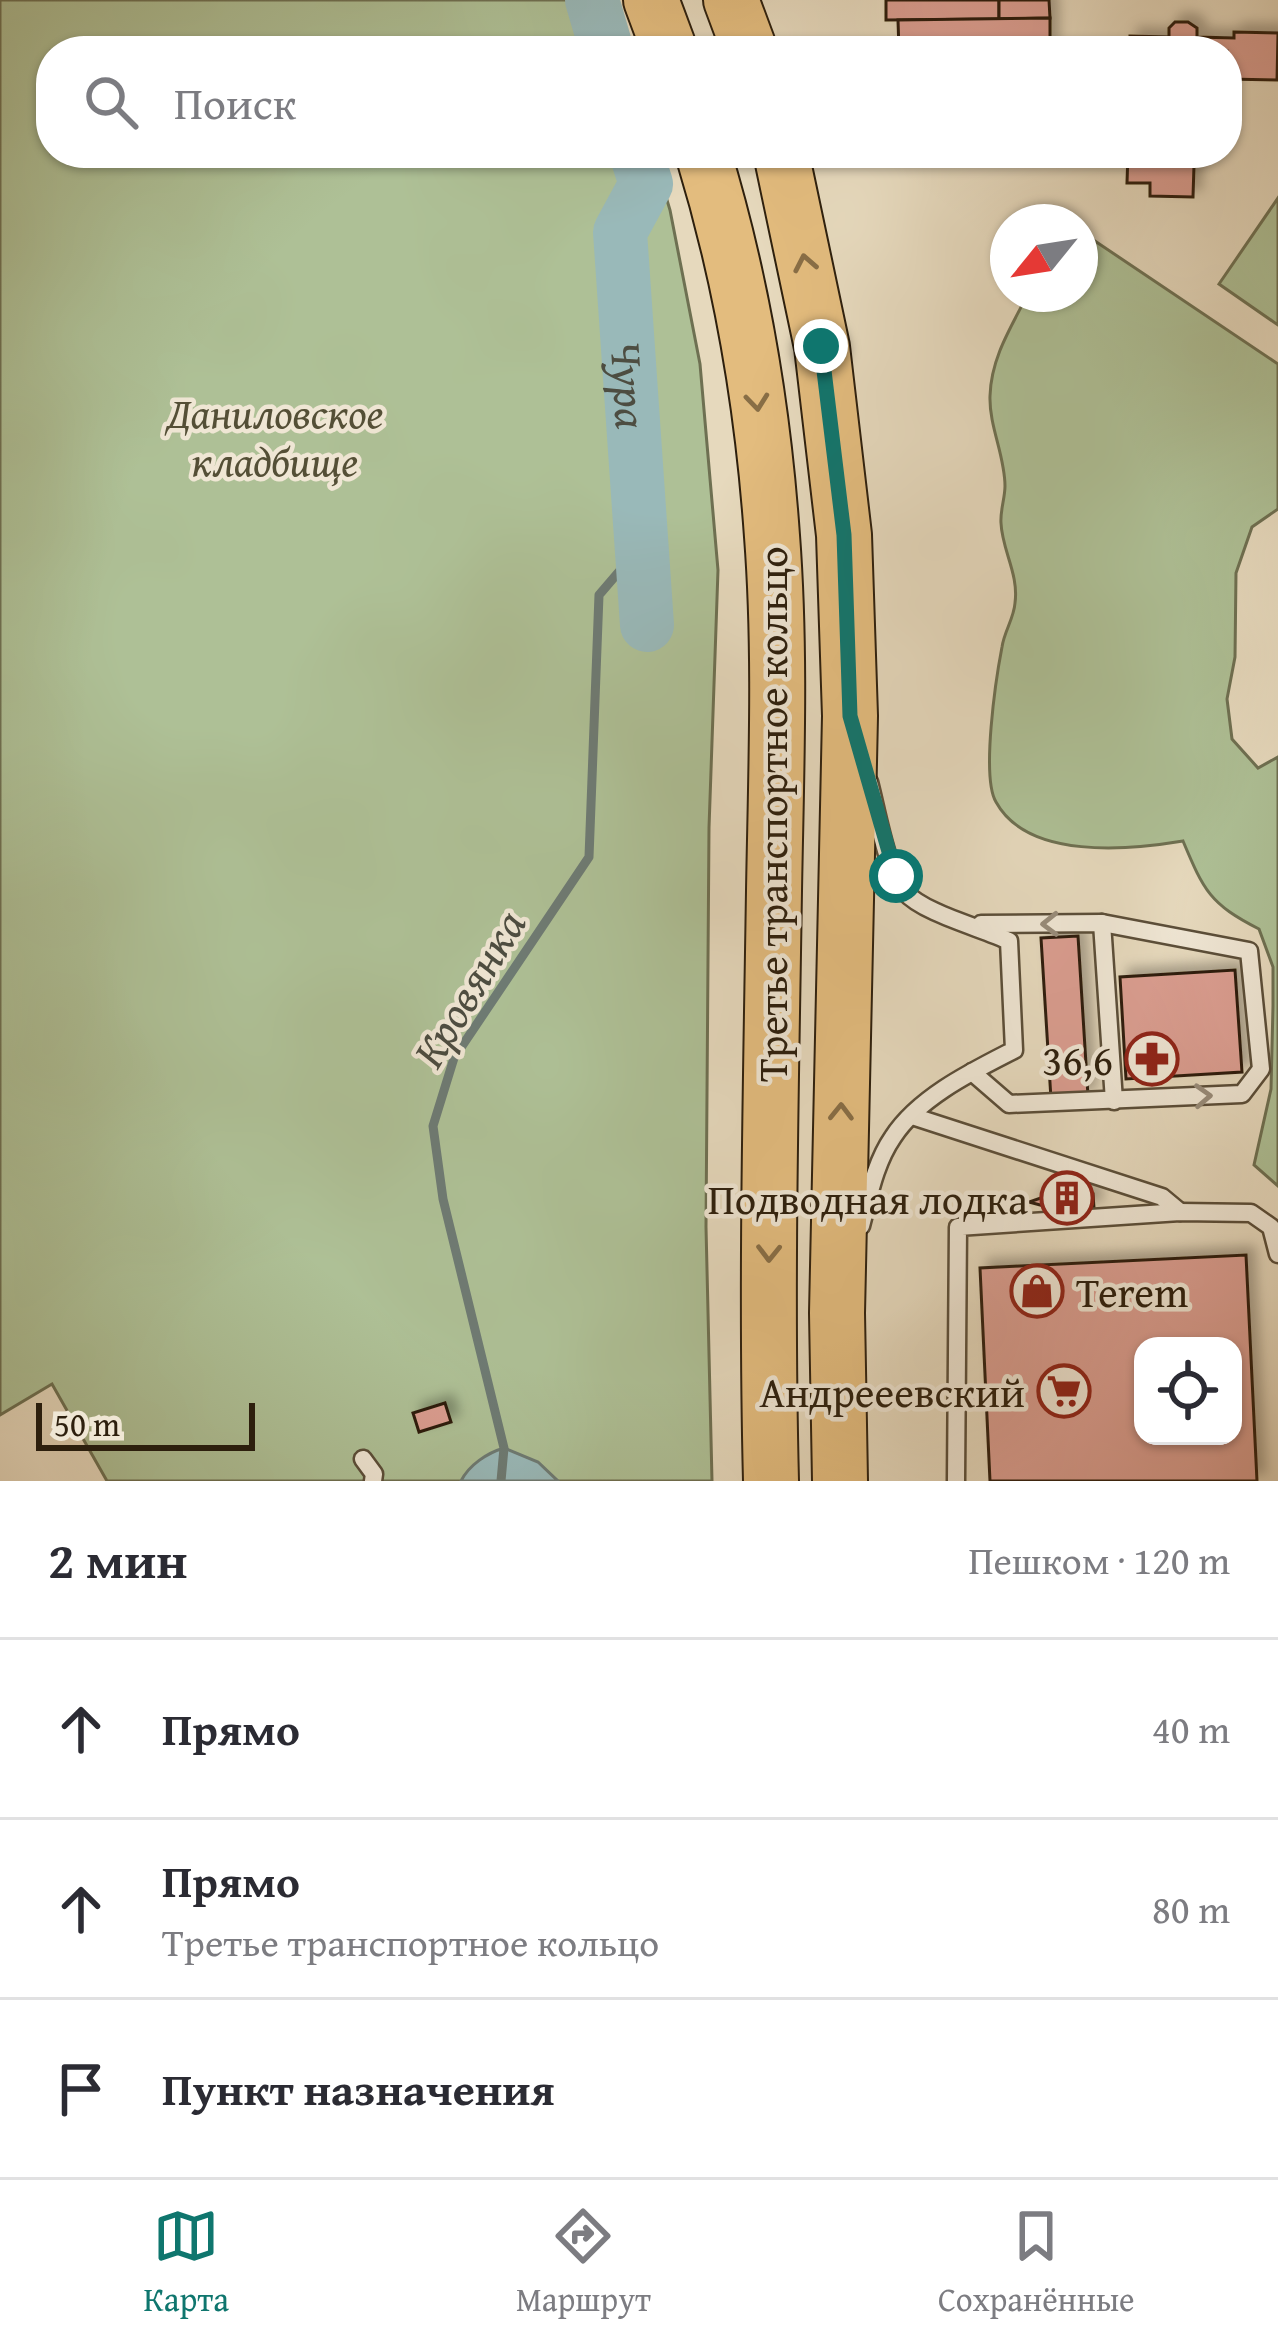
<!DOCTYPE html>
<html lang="ru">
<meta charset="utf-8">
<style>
:root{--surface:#fff;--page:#f7f7f7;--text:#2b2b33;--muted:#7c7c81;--line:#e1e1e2;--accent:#0f766e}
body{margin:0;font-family:"Gentium Book Plus",serif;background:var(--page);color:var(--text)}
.controls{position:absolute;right:36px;bottom:36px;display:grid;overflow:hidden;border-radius:24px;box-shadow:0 3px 9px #0004}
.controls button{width:108px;height:108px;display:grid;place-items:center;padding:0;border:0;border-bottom:3px solid var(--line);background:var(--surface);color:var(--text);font:60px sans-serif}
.compass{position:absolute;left:990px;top:204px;width:108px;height:108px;border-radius:50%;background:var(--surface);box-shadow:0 3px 9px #0004;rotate:240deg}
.scale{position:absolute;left:36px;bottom:30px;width:219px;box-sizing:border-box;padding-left:12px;border:6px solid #2d1f0d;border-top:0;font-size:33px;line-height:42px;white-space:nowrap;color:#2d1f0d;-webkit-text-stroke:9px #efe6d4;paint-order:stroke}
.stop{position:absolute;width:36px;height:36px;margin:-27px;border:9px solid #0f766e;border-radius:50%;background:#fff}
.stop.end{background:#0f766e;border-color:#fff;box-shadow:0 3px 12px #0008}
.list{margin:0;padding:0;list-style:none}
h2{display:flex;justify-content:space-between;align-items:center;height:156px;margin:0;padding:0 48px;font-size:51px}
h2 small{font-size:39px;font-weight:400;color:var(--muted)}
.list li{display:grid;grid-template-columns:78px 1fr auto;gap:36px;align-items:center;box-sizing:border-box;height:180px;padding:0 48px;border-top:3px solid var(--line)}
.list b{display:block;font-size:45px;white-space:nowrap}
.list p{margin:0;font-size:39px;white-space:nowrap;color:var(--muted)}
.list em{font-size:39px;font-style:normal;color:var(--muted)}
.icon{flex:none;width:66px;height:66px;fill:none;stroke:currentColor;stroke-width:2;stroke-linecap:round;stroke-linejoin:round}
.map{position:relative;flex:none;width:1278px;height:1481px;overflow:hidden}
.search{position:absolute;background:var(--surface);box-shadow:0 3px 9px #0004;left:36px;right:36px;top:36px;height:132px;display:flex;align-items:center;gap:30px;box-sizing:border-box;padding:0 42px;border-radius:48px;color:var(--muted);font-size:45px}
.sheet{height:696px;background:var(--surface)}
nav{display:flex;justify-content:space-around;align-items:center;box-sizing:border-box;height:168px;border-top:3px solid var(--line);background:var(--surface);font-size:33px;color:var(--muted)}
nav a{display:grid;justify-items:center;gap:6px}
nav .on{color:var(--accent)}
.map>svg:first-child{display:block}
</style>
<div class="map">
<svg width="1278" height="1481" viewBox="0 0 1278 1481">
<defs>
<filter id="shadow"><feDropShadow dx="8" dy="-8" stdDeviation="6" flood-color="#0004"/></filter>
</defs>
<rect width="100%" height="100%" fill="#e6d9bd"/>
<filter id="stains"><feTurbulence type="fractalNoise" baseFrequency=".00167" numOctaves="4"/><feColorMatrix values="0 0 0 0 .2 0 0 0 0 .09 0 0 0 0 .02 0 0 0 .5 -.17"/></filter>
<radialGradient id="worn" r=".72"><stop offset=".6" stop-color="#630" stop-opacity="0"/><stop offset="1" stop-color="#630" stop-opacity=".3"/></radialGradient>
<!-- green -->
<g fill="#aec096" stroke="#6e7052" stroke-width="3">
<path d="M0 0H600L622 51H51V153H653L670 210 700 364 718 570 709 828 706 1227 712 1481H107L52 1384 0 1415Z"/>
<path d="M1278 198V325L1219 284Z"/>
<path d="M1080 231 1278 364V509L1252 527 1236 573 1235 657 1227 699 1232 739 1258 768 1278 757V1186L1254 1165 1271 1089 1273 1006V967L1259 929C1210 904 1204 891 1183 841 1129 850 1028 860 996 802 981 777 996 678 1002 647 1004 632 1014 618 1015 603 1019 574 1002 550 1001 523 1000 511 1005 498 1005 486 1005 456 989 426 990 396 991 358 1011 327 1028 294H1080Z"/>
</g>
<!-- water -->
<path fill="#99b9b9" stroke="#6e7b74" stroke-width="3" d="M504 1448 538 1462 558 1481H461C469 1465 487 1453 504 1448Z"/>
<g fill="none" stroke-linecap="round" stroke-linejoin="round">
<!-- stream -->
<path stroke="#6e7b74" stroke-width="9" d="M501 1481 504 1448 443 1199 433 1126 454 1058 589 857 599 595 641 546"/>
<!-- river -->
<g stroke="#99b9b9" stroke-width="54">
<path d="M592 0 607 51"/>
<path id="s1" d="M636 153 646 184 620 232 647 625"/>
</g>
</g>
<!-- building -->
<g fill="#da9d90" stroke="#2d1f0d" stroke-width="3" fill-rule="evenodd" filter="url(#shadow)">
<path d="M886 0H999V19L886 20Z"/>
<path d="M999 0H1049L1050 18 999 19Z"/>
<path d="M1050 18V51H899L898 20Z"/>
<path d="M1175 22H1188L1197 28V37L1234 38V32L1278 33 1277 80 1227 79V51H1130V36L1169 37V28Z"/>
<path d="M1128 153H1163V164L1194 165 1193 197 1150 196V183H1127Z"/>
<path d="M1078 936 1088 1096 1051 1099 1041 938Z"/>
<path d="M1235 970 1242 1072 1126 1079 1120 977Z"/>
<path d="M1055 1193 1093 1194 1094 1208 1055 1209 1029 1202Z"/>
<path d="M1246 1255 1257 1481H990L980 1268ZM1143 1346H1233V1436H1143Z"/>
<path d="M445 1403 451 1422 419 1432 413 1413Z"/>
</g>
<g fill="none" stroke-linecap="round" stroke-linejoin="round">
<!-- service casing -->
<g stroke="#5b4e39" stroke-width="21">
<g id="service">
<path d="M1102 923 1114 1101"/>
<path d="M972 1072 1009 1104 1242 1094 1261 1069 1249 951 1102 923 981 924"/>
<path d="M912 1116 1162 1197 1180 1212"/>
<path d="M861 1226C869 1196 875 1163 893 1137 919 1097 973 1071 1014 1050L1009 941C982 928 923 913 905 892 886 869 877 812 869 782"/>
<path d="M363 1459 374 1474 373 1481"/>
<path d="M956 1481 958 1227 1180 1212 1251 1213 1271 1227 1278 1254"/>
</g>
</g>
<!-- primary casing -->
<g stroke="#2d1f0d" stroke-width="58">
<g id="primary">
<path d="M651 0 670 51"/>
<path d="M731 0 750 51"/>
<path d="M703 153C741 277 763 407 772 536 781 654 776 773 774 891 771 1087 766 1284 771 1481"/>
<path d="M781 153 822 347 844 535 850 716 837 1313 840 1481"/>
</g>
</g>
<!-- service -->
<use href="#service" stroke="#efe6d4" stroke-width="16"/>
<!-- primary -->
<use href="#primary" stroke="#e3bc7e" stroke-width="54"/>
</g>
<!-- one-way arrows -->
<defs><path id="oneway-chevron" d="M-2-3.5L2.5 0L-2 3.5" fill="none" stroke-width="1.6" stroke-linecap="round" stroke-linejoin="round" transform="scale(3)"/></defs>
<g stroke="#886e46">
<use href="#oneway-chevron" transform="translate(805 263) rotate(-101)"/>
<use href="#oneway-chevron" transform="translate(757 402) rotate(84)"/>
<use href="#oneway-chevron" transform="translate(841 1112) rotate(-89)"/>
<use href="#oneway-chevron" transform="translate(769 1253) rotate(91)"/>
</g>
<g stroke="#988c7a">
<use href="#oneway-chevron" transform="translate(1050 924) rotate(179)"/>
<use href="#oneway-chevron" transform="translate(1203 1096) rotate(-3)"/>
</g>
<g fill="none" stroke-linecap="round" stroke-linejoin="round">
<!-- route -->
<path stroke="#0f766e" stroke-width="15" d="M821 346 844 535 850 716 896 876"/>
</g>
<!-- icons -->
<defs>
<g id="pharmacy-ring" transform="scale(2.7)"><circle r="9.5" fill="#efe6d4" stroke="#8f2418" stroke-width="1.5"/><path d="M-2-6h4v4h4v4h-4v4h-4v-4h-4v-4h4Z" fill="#8f2418"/></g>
<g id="building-ring" transform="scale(2.7)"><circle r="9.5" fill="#efe6d4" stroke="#8f2418" stroke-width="1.5"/><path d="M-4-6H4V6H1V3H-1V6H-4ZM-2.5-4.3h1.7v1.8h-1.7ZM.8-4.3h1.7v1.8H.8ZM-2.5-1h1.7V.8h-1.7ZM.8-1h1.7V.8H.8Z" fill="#8f2418"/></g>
<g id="shop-ring" transform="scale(2.7)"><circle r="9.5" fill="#efe6d4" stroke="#8f2418" stroke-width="1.5"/><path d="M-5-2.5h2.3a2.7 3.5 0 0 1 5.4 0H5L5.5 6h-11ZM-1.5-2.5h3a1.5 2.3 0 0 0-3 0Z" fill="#8f2418"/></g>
<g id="supermarket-ring" transform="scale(2.7)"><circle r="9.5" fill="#efe6d4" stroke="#8f2418" stroke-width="1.5"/><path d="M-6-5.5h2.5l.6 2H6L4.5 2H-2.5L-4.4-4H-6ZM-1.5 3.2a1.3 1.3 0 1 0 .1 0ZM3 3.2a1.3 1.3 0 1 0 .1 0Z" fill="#8f2418"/></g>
</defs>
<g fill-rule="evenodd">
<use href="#pharmacy-ring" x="1152" y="1059"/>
<use href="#building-ring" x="1067" y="1198"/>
<use href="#shop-ring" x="1037" y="1291"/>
<use href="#supermarket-ring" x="1064" y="1391"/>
</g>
<g text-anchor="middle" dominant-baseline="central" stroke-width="9" stroke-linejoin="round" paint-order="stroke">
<!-- park labels -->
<g font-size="42" font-style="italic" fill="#544f36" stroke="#efe6d4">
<text x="275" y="412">Даниловское<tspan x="275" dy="48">кладбище</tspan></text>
</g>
<!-- street labels -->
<g font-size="42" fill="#2d1f0d" stroke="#efe6d4">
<text transform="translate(771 814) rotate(-90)">Третье транспортное кольцо</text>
</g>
<!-- poi labels -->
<g font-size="42" fill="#2d1f0d" stroke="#efe6d4" text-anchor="end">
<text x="1113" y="1059">36,6</text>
<text x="1028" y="1198">Подводная лодка</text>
<text x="1076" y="1291" text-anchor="start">Terem</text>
<text x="1025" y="1391">Андрееевский</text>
</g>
<!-- water labels -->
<g font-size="45" font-style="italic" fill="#4d4d41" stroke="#efe6d4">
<text stroke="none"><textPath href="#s1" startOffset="240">Чура</textPath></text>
<text transform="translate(468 988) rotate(-59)">Кровянка</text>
</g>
</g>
<rect width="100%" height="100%" filter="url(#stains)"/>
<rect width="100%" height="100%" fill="url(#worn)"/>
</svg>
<div class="controls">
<button><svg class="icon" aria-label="locate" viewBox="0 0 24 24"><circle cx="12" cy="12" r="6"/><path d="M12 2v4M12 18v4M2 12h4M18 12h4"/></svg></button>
</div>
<svg class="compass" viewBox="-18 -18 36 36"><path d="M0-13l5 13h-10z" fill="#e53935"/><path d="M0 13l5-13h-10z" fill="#7c7c81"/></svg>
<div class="scale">50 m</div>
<div class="stop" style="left:896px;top:876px"></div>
<div class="stop end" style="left:821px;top:346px"></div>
<div class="search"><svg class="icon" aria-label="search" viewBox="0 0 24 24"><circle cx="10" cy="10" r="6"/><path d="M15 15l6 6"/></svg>Поиск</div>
</div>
<section class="sheet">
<h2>2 мин<small>Пешком · 120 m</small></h2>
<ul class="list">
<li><svg class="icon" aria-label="ahead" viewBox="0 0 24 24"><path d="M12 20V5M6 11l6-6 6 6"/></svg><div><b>Прямо</b></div><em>40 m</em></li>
<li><svg class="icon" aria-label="ahead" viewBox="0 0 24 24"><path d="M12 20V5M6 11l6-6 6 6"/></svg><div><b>Прямо</b><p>Третье транспортное кольцо</p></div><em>80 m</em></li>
<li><svg class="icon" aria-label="arrive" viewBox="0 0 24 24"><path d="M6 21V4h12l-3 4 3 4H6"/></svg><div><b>Пункт назначения</b></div></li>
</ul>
</section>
<nav>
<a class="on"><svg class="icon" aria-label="map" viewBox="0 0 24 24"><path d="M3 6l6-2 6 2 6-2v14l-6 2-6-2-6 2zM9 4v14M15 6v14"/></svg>Карта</a>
<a><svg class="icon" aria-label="directions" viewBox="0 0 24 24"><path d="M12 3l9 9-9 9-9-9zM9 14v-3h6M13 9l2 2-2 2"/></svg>Маршрут</a>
<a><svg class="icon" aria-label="saved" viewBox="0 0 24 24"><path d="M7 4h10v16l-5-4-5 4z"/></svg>Сохранённые</a>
</nav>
